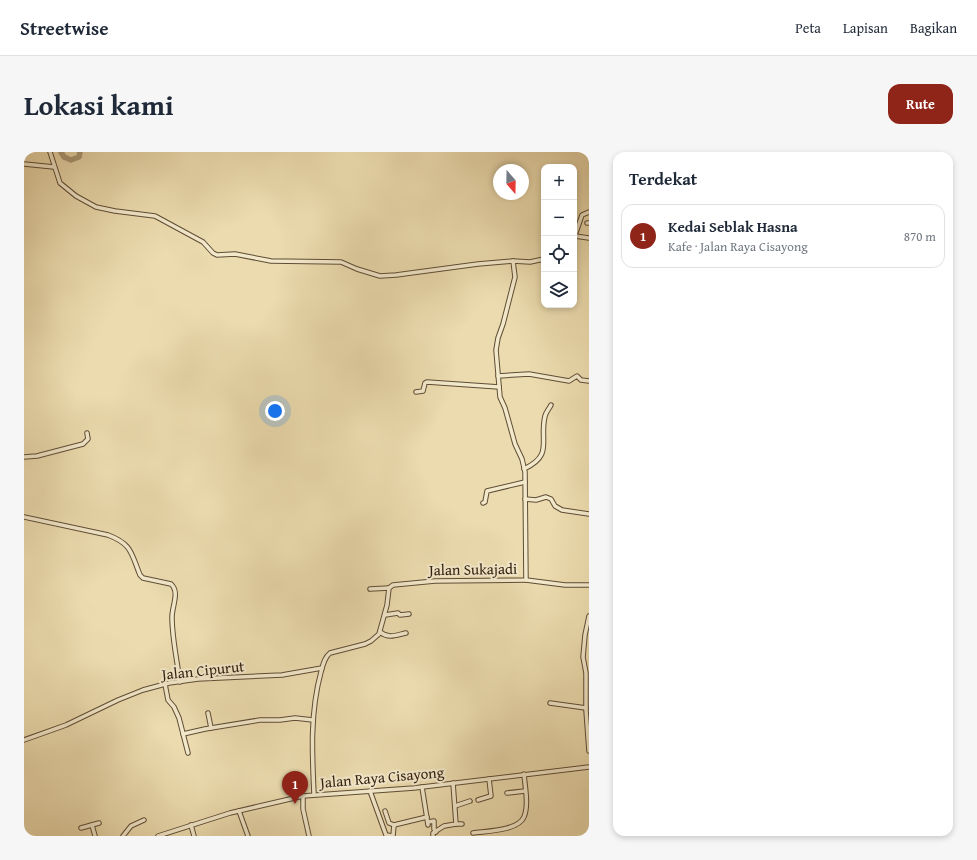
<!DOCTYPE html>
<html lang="id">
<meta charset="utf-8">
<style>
:root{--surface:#fff;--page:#f6f6f7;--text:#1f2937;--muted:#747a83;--line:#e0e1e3;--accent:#8f2418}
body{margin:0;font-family:"Gentium Book Plus",serif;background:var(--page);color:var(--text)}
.controls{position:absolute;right:12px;top:12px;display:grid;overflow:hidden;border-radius:8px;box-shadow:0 2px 6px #0003}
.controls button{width:36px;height:36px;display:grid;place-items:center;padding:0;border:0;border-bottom:1px solid var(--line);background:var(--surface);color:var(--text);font:20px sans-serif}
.compass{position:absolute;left:469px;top:12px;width:36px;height:36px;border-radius:50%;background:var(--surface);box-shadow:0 2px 6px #0003;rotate:160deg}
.you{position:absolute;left:251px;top:259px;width:14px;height:14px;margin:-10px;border:3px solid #fff;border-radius:50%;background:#1a73e8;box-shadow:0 0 0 6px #1a73e833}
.badge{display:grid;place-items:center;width:26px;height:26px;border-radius:50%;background:var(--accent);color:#fff;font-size:13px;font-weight:700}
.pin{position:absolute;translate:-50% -33px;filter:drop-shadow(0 1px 2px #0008)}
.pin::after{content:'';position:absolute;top:21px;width:14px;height:12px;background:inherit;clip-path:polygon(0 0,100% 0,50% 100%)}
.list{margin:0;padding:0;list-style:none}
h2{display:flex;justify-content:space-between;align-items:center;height:52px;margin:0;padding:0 16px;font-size:17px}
h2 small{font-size:13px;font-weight:400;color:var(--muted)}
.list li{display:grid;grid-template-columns:26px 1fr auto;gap:12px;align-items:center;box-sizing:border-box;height:64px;margin:0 8px 8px;padding:0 8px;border:1px solid var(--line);border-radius:12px}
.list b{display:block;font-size:15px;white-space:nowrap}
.list p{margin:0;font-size:13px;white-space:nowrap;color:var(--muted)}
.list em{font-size:13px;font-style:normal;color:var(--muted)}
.icon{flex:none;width:22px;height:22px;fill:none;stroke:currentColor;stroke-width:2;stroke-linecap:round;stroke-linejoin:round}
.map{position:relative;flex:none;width:565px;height:684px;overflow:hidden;border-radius:12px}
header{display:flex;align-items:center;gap:24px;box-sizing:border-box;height:56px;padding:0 20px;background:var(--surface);border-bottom:1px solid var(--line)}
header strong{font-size:19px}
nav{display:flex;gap:22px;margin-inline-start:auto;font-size:14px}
.intro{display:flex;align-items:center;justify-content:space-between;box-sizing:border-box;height:96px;padding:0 24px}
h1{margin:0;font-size:28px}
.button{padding:10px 18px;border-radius:12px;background:var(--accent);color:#fff;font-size:14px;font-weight:700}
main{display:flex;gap:24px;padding:0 24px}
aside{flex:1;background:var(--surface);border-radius:12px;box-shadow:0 2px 6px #0003}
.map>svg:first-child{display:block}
</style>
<header>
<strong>Streetwise</strong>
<nav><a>Peta</a><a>Lapisan</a><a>Bagikan</a></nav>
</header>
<div class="intro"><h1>Lokasi kami</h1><a class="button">Rute</a></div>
<main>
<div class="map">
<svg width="565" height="684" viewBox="0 0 565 684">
<rect width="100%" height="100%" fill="#ebdbae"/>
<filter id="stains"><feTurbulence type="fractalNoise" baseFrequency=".005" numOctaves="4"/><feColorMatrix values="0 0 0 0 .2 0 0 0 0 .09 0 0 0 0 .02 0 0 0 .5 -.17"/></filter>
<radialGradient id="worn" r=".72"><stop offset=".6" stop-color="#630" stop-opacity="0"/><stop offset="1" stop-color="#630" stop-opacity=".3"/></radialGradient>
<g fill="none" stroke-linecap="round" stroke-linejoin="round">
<!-- river -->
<path stroke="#ab9b78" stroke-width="5.5" d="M37 0 40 5 47 8 55 5 56 0"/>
<!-- minor casing -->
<g stroke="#5f4d37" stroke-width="5.5">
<g id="minor">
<path d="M26 0 36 31 52 44 72 55 91 59 131 64 179 90 189 101 193 103 211 102 247 109 317 110 333 117 356 124 372 123 454 112 489 109 506 110 520 107"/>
<path d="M0 12 30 15"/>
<path d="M563 71H565"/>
<path d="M551 84 565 86"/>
<path d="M550 86 557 66 558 63 565 60"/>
<path d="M474 224 505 222 545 229 553 224 557 228 565 229"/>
<path d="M392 240 399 239 401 231 403 230 475 235"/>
<path d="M0 305 13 304 59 292 64 287 63 281"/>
<path d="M500 317C530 303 515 289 521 264 522 260 525 257 527 253"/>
<path d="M501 347 512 348 522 345 527 347 531 354 538 358 565 362"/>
<path d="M459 351 461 350 463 339 501 330"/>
<path d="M0 365 84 383C108 392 107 401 116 423L119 426 147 432C156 440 148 454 148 465 148 486 153 508 156 530"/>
<path d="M502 428 541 433H565"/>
<path d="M346 437 365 436"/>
<path d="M361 463 374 461 376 463 385 462"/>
<path d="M565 464 561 483 559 505 562 521V558L565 599"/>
<path d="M356 480C365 487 372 483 382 481"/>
<path d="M141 532 144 548 150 555 155 566 164 601"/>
<path d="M526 551 562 556"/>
<path d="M184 561 187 576"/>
<path d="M159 582 181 577 236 568H256L271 566 289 568"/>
<path d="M0 588 42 573 94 548 119 538 145 531 174 527 258 523 298 516"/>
<path d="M398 635 404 673"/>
<path d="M346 639 362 683 369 684 370 673 403 665"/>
<path d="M483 641 501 639"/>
<path d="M290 642C288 601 286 560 297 520 299 513 300 506 306 501L341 492 347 489 355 482 363 453 365 436 369 433 411 429 502 428 501 320 498 307 491 292 481 256 476 245 472 198 474 186 479 172 491 125 489 109"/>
<path d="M279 644V657L285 684"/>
<path d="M454 648 467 644 465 627"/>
<path d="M431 654 446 649"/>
<path d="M215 659 224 684"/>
<path d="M361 659 365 671 370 673"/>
<path d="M404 670 410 669V677L412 680"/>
<path d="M432 672H438"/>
<path d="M68 673 71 684"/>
<path d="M167 673 170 684"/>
<path d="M57 676 75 671"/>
<path d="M449 681C462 679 494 679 500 665 505 653 501 635 500 622"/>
<path d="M409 683V681L420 674 432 672 429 631"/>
<path d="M99 684 107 674 120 668"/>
<path d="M134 684 206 661 279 644 390 636 565 615"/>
</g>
</g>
<!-- minor -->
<use href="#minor" stroke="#f2e8ca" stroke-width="3.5"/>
</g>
<g text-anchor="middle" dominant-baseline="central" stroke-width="4" stroke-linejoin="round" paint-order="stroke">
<!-- street labels -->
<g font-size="15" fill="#301e0f" stroke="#f2e8ca">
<text transform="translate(449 417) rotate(-1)">Jalan Sukajadi</text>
<text transform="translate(179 518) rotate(-6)">Jalan Cipurut</text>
<text transform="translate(358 625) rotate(-5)">Jalan Raya Cisayong</text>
</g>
</g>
<rect width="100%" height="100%" filter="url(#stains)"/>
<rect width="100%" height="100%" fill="url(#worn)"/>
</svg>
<div class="controls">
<button>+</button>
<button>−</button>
<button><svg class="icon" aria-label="locate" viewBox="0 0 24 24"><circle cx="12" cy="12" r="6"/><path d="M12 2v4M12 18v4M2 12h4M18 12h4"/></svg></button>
<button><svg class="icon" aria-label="layers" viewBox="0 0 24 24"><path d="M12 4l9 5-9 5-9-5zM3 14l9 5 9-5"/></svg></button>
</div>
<svg class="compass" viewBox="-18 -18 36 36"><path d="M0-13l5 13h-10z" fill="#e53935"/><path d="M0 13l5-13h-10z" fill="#747a83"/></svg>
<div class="you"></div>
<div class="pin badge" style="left:271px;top:652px">1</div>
</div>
<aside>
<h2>Terdekat<small></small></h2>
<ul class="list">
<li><span class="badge">1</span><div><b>Kedai Seblak Hasna</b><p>Kafe · Jalan Raya Cisayong</p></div><em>870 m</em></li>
</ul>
</aside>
</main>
